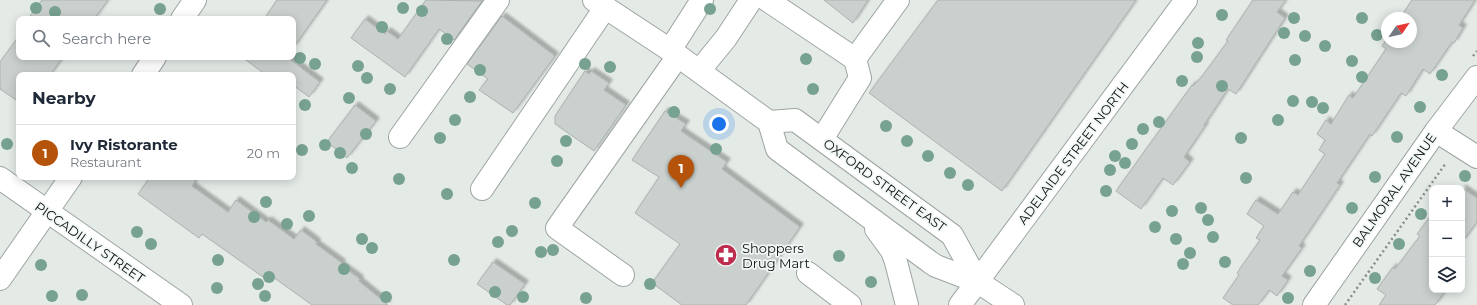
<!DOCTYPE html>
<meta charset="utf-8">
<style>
:root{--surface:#fff;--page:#f6f6f7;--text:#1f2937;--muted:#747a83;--line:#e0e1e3;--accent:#b45309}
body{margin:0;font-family:Montserrat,sans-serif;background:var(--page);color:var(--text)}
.controls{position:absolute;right:12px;bottom:12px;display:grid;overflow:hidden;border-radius:8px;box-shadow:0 2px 10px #0003}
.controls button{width:36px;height:36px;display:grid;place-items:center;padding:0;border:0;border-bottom:1px solid var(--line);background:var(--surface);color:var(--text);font:20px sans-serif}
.compass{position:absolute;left:1381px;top:12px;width:36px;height:36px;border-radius:50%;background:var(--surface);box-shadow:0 2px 10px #0003;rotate:56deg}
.you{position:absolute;left:719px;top:124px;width:14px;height:14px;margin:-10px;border:3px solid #fff;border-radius:50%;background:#1a73e8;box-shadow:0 0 0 6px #1a73e833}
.badge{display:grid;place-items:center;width:26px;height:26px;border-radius:50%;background:var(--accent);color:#fff;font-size:13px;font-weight:700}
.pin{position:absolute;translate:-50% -33px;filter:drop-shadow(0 1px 2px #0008)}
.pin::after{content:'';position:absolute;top:21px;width:14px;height:12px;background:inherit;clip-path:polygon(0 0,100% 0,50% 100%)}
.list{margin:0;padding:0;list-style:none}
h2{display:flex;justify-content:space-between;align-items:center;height:52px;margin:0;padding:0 16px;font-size:17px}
h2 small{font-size:13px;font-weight:400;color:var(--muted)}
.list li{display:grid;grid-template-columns:26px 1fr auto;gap:12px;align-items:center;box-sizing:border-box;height:56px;padding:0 16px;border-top:1px solid var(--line)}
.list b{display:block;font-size:15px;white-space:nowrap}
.list p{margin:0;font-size:13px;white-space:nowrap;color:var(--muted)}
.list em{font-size:13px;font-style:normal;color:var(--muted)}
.icon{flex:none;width:22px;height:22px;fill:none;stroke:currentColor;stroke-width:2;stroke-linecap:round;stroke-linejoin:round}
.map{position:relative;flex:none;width:1477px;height:305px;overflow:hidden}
.search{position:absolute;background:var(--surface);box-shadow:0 2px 10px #0003;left:16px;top:16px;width:280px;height:44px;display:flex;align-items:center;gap:10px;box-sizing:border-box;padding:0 14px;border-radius:8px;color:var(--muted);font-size:15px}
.panel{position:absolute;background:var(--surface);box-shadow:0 2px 10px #0003;left:16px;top:72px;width:280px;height:108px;border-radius:8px}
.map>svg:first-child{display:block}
</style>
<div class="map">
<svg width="1477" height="305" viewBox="0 0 1477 305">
<defs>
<filter id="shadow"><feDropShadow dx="3.5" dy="-3.5" stdDeviation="1" flood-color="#0004"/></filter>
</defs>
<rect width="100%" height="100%" fill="#e4ebe7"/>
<!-- building -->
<g fill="#cad0cd" stroke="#abb2ae" filter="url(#shadow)">
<path d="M42 0H108L94 19H28Z"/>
<path d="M277 0H327L293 48V19H264Z"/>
<path d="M426 0 482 1 454 40 439 29 405 77 351 38 365 19 385 34 387 31 398 39Z"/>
<path d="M824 0H868L853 23Z"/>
<path d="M938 0H1136L1002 191 869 93Z"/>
<path d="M1253 0H1286L1277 12 1285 18 1236 94 1228 89 1204 125 1205 126 1184 157 1190 162 1173 185 1163 178 1141 209 1116 191 1192 85 1193 86 1200 79 1228 41 1226 40Z"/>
<path d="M1412 0H1475L1459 25 1463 28 1454 43 1452 42 1430 74 1423 69 1406 96 1401 93 1372 136 1370 134 1337 183 1340 185 1299 246 1302 248 1282 276 1288 280 1277 296 1269 290 1258 305H1233L1223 298 1239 275 1237 273 1260 240 1256 238 1264 226 1247 214 1256 200 1278 214 1293 192 1298 195 1325 154 1319 150 1325 140 1317 134 1326 120 1331 124 1349 95 1353 98 1386 49 1382 46 1387 39V42H1411V18H1400Z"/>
<path d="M502 16 555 56 513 113 479 90 488 79 467 64Z"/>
<path d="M19 36V57H63L50 75H19V102L0 89V62Z"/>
<path d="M242 57H287L320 82 309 97 293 85V75H279L276 73 274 75H266Z"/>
<path d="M585 71 589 74 591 71 609 83 604 90 626 105 594 151 555 124V116Z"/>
<path d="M355 105 376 121 347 158 327 142Z"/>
<path d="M665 111 686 124 681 131 727 162 722 169 800 227 746 305H682L652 283 680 244 635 213 659 177 632 160Z"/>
<path d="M150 177H198L192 186 228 212 236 200 266 222 268 220 294 239 301 230 317 242 316 244 342 263 341 265 360 279 359 281 388 305H312L266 272 263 277 202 234 199 238 138 194Z"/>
<path d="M1462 188 1477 198V222L1462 242Z"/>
<path d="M1432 214V290H1446L1435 305H1379L1386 295 1377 289 1393 267 1395 269 1420 236 1417 234Z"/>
<path d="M493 262 525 284 510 305H507L477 284Z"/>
</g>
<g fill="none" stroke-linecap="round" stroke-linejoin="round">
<!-- minor casing -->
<g stroke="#9ea5a1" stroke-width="24">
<g id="minor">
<path d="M767 0 855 59 860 78 822 139"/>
<path d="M182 19 195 0"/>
<path d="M670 50 702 0"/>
<path d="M855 59 898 0"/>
<path d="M699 71 726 38 751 0"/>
<path d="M143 75 155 57"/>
<path d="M1436 131 1477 157"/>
<path d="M400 137 498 0"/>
<path d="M0 178 181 305"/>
<path d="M482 189 605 8"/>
<path d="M808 273 850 305"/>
<path d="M623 275 557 228 678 56"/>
<path d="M0 279 71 177"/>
<path d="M1314 305 1436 131 1477 77"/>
</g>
</g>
<!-- major casing -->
<g stroke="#9ea5a1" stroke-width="24">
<g id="major">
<path d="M594 0 670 50 769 122 777 149 930 262 936 266 978 282 1013 305"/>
<path d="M769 122 795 120 952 235 978 282"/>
<path d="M876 229 892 251 896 262 907 305"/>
<path d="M960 305 1186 0"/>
</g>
</g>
<!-- path -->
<g stroke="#888d8a" stroke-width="2.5" stroke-dasharray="2 3" stroke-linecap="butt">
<path d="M1473 56 1477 51"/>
<path d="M1345 305 1446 163"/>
</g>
<!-- minor -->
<use href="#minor" stroke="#fff" stroke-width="22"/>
<!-- major -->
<use href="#major" stroke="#fff" stroke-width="22"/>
</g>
<!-- trees -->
<g fill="#77a190">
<circle cx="36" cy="8" r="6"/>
<circle cx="403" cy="8" r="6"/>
<circle cx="160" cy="9" r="6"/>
<circle cx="710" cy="9" r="6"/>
<circle cx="422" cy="11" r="6"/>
<circle cx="55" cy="12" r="6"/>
<circle cx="1222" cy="15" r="6"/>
<circle cx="1294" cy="18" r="6"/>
<circle cx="1362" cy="18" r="6"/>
<circle cx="382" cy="27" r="6"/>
<circle cx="1284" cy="33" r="6"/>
<circle cx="1377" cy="35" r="6"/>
<circle cx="1305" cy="36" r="6"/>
<circle cx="447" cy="39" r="6"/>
<circle cx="1198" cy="43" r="6"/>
<circle cx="1325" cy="46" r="6"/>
<circle cx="1197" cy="57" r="6"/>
<circle cx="300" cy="58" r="6"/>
<circle cx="806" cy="59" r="6"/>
<circle cx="1295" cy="60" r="6"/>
<circle cx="1352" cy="61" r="6"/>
<circle cx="315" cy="64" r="6"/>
<circle cx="585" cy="64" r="6"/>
<circle cx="358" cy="66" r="6"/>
<circle cx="610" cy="67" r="6"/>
<circle cx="480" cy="70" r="6"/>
<circle cx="1442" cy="75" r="6"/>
<circle cx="1362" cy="77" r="6"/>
<circle cx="367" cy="78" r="6"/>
<circle cx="1182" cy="81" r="6"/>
<circle cx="1222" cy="86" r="6"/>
<circle cx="390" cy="89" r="6"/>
<circle cx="813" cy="89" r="6"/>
<circle cx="470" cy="97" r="6"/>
<circle cx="349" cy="98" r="6"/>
<circle cx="1293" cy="101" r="6"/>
<circle cx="1312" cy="102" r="6"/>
<circle cx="305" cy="105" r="6"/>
<circle cx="1420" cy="107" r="6"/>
<circle cx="1323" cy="108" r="6"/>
<circle cx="674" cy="112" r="6"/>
<circle cx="455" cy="120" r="6"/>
<circle cx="1278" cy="120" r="6"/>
<circle cx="1159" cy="122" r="6"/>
<circle cx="886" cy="126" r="6"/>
<circle cx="1143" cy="129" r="6"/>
<circle cx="366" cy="134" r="6"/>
<circle cx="1397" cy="137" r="6"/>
<circle cx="440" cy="138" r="6"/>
<circle cx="1241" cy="138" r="6"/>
<circle cx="566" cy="141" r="6"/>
<circle cx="907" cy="141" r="6"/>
<circle cx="7" cy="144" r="6"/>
<circle cx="1132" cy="144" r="6"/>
<circle cx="325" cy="145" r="6"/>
<circle cx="716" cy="149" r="6"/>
<circle cx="302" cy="150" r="6"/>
<circle cx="340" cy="153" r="6"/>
<circle cx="928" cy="156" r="6"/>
<circle cx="1115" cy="156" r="6"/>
<circle cx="557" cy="161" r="6"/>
<circle cx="1125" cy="163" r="6"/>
<circle cx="352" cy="168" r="6"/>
<circle cx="1110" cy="170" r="6"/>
<circle cx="950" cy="173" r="6"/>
<circle cx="1465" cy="176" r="6"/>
<circle cx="1375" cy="177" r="6"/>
<circle cx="1246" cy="178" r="6"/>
<circle cx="399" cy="179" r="6"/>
<circle cx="968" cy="185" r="6"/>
<circle cx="1106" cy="191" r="6"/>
<circle cx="447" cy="194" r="6"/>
<circle cx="266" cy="202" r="6"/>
<circle cx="535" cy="203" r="6"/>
<circle cx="1201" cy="208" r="6"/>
<circle cx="1352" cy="208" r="6"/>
<circle cx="1172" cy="211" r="6"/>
<circle cx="1421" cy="214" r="6"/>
<circle cx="309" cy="216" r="6"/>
<circle cx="254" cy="217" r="6"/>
<circle cx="1208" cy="220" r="6"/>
<circle cx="287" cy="224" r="6"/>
<circle cx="1155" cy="227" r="6"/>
<circle cx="512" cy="231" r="6"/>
<circle cx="137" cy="232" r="6"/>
<circle cx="1213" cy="237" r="6"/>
<circle cx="362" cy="239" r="6"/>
<circle cx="1176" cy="239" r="6"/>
<circle cx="498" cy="242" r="6"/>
<circle cx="151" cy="244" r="6"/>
<circle cx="1399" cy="244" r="6"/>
<circle cx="372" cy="248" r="6"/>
<circle cx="553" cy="250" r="6"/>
<circle cx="541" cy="252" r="6"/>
<circle cx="1190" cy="253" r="6"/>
<circle cx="839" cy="256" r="6"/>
<circle cx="218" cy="260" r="6"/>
<circle cx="454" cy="260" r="6"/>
<circle cx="1225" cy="262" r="6"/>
<circle cx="1183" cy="264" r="6"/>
<circle cx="41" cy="265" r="6"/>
<circle cx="344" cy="269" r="6"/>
<circle cx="1310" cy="271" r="6"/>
<circle cx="269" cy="277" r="6"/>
<circle cx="1375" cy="278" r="6"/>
<circle cx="871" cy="282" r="6"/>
<circle cx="258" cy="284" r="6"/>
<circle cx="650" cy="284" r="6"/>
<circle cx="217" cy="288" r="6"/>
<circle cx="495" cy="292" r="6"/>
<circle cx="82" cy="295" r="6"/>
<circle cx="52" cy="296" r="6"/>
<circle cx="265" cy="296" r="6"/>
<circle cx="386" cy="297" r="6"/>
<circle cx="523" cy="297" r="6"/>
<circle cx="586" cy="298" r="6"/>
<circle cx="1288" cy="298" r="6"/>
</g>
<!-- icons -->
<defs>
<g id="pharmacy-disc" transform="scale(1.15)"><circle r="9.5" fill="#bd2c4c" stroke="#f1f8f5"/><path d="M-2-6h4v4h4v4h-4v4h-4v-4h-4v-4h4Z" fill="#fff"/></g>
</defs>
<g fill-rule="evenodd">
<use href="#pharmacy-disc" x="726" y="255"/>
</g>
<g text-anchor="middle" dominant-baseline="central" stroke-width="3.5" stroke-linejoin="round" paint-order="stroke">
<!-- street labels -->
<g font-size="13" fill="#0d100e" stroke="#f1f8f5">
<text transform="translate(1073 153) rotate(-53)">ADELAIDE STREET NORTH</text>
<text transform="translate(885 185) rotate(36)">OXFORD STREET EAST</text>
<text transform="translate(1394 190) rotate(-55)">BALMORAL AVENUE</text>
<text transform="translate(90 242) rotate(35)">PICCADILLY STREET</text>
</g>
<!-- poi labels -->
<g font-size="13" fill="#0d100e" stroke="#f1f8f5" text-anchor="start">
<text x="742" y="248">Shoppers<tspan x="742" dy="15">Drug Mart</tspan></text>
</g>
</g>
</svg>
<div class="controls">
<button>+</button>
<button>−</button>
<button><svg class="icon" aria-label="layers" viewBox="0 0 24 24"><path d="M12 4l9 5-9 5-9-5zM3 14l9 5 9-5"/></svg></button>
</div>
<svg class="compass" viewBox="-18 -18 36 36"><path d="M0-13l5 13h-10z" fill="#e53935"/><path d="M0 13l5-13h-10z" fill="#747a83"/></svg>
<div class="you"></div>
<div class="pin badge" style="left:681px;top:188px">1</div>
<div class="search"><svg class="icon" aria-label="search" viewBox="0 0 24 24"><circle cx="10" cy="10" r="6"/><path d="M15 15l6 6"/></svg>Search here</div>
<section class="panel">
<h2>Nearby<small></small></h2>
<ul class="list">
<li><span class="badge">1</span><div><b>Ivy Ristorante</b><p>Restaurant</p></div><em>20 m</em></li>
</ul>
</section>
</div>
